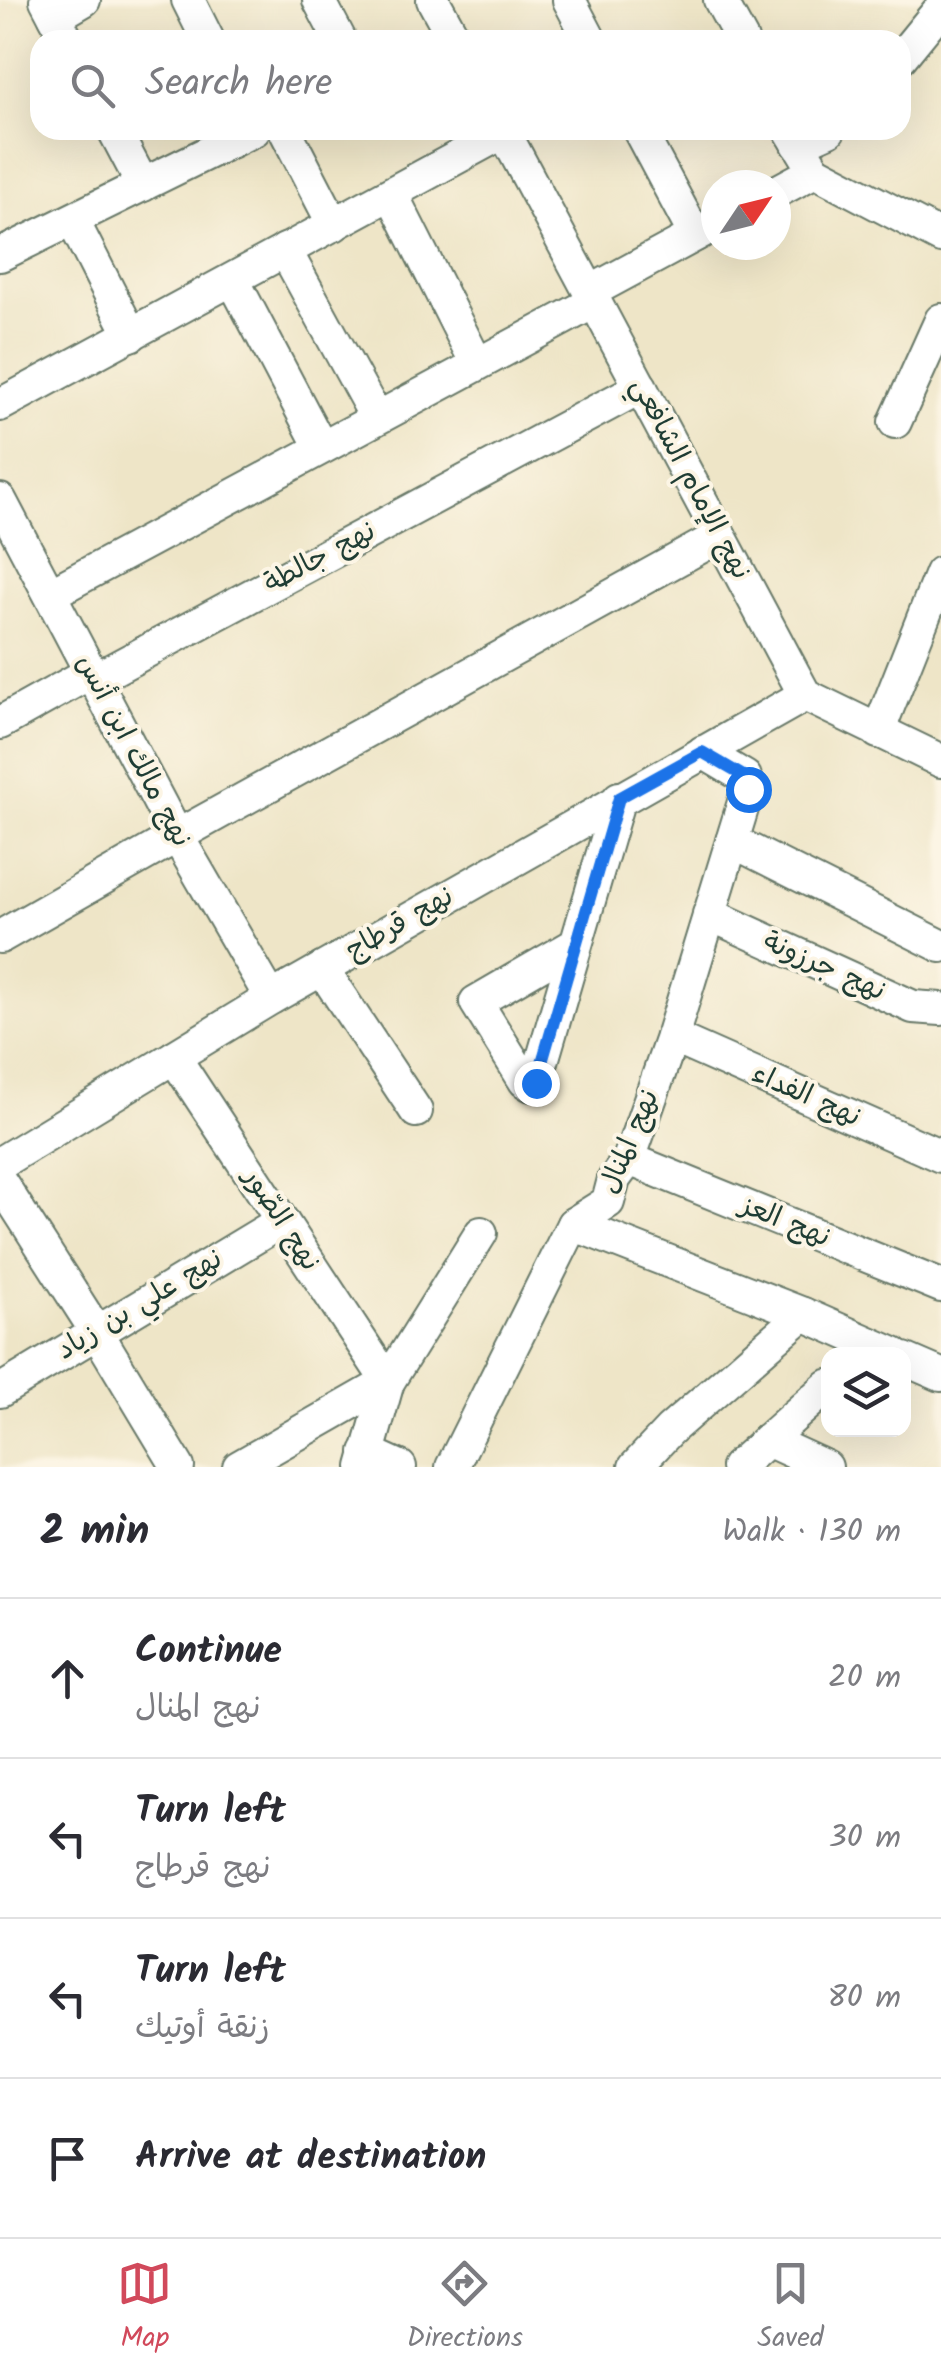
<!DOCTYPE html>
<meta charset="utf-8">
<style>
:root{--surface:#fff;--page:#f7f7f7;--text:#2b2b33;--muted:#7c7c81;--line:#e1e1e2;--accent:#d1495b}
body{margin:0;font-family:Kalam,"Playpen Sans Arabic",sans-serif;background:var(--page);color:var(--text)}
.controls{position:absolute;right:30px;bottom:30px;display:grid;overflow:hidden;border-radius:20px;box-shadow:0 10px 40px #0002}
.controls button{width:90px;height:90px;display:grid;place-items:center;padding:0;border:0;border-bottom:2px solid var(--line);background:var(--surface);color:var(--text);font:50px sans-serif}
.compass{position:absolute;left:701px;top:170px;width:90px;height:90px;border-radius:50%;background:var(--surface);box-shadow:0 10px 40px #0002;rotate:55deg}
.stop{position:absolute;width:30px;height:30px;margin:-22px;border:8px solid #1a73e8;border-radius:50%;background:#fff}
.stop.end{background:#1a73e8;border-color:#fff;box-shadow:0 2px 10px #0008}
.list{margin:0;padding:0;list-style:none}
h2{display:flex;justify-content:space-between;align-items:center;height:130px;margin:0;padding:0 40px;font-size:42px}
h2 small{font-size:32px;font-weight:400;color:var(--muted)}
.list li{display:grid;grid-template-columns:65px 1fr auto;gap:30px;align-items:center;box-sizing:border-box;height:160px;padding:0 40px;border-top:2px solid var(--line)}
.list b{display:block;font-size:38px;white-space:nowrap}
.list p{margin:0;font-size:32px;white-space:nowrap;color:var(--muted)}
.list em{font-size:32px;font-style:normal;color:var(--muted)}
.icon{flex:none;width:55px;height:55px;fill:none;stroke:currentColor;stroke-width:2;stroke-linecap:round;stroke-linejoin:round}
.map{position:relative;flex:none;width:941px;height:1467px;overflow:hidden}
.search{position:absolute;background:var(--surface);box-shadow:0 10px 40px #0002;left:30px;right:30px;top:30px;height:110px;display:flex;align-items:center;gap:25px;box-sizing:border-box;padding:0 35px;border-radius:30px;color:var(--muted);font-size:38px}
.sheet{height:770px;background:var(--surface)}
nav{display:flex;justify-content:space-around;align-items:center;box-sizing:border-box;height:140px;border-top:2px solid var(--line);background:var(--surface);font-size:28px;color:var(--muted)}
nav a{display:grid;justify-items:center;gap:5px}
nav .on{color:var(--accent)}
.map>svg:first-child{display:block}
</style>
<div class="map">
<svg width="941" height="1467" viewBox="0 0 941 1467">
<rect width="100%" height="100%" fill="#fcf5e5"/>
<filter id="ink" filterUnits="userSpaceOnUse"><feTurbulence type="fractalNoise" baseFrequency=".01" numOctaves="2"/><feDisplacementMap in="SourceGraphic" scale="20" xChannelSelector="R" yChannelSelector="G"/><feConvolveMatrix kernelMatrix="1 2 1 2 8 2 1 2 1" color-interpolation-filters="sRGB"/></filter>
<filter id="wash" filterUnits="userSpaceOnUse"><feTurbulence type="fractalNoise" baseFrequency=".0048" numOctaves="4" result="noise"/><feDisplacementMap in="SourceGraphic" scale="40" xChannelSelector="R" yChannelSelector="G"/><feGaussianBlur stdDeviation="2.25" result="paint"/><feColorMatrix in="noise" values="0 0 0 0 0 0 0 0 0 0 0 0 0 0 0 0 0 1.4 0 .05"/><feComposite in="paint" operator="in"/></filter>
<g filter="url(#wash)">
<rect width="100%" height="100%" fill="#eee5c7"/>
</g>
<g filter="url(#ink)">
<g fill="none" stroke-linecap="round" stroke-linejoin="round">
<!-- minor casing -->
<g stroke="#677867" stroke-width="36">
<g id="minor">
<path d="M46 0 67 40"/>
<path d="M188 0 208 40"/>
<path d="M319 0 340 40"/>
<path d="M433 0 455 40"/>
<path d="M569 0 590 40"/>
<path d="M720 0 742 40"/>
<path d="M55 17 84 0"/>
<path d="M901 57 941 8"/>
<path d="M114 130 143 185"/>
<path d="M285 130 334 225"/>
<path d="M503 130 805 695 941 761"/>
<path d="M639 130 695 235"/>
<path d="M790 130 815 171"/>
<path d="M798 144 829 130"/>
<path d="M815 171 941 237"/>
<path d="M776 192 815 171"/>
<path d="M392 195 477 364"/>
<path d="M73 221 131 335"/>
<path d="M285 250 376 417"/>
<path d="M0 255 254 130"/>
<path d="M233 280 321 447"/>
<path d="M590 292 716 224"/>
<path d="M0 405 504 132"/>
<path d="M895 422 941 320"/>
<path d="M0 500 177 836 271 998"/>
<path d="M50 594 594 302"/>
<path d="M0 723 84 676 95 679 641 387"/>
<path d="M878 732 941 573"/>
<path d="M732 841 941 946"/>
<path d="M709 914 913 1007 941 1009"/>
<path d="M0 937 177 836 720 536"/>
<path d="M576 944 476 1002 525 1081 531 1085 536 1082 619 798"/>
<path d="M322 969 416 1111"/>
<path d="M672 1037 941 1156"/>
<path d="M174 1057 388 1382"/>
<path d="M629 1159 941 1286"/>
<path d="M0 1163 271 998 805 695"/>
<path d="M0 1181 96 1331 178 1467"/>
<path d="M573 1224 803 1314 894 1354"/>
<path d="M904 1359 941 1375"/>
<path d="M0 1391 282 1221"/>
<path d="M767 1440 826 1467"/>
<path d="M367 1452 400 1467"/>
<path d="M239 1467 388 1382"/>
<path d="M364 1467 388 1382 481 1233"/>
<path d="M452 1467 573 1224 608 1202 614 1179 629 1159 672 1037 748 789 745 777 703 752"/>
<path d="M635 1467 670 1430 803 1314"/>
<path d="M737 1467 828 1386"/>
</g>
</g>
<!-- minor -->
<use href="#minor" stroke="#fff" stroke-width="32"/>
</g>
</g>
<g fill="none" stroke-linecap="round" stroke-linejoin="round" filter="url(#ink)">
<!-- route -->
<path stroke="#1a73e8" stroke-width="12" d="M536 1083 619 798 702 752 745 777 748 789"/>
</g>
<g text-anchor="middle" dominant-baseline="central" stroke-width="8" stroke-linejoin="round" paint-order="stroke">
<!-- street labels -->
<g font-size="28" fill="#1f3d34" stroke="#fcf5e5">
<text transform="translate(690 479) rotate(62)">نهج الإمام الشافعي</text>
<text transform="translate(320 558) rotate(-28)">نهج جالطة</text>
<text transform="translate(133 751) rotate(62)">نهج مالك ابن أنس</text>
<text transform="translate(400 924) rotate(-30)">نهج قرطاج</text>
<text transform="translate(824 967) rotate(24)">نهج جرزونة</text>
<text transform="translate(806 1096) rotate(24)">نهج الفداء</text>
<text transform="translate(630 1142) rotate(-67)">نهج المنال</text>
<text transform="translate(281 1220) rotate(57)">نهج الصّور</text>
<text transform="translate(785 1222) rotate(22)">نهج العز</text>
<text transform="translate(140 1305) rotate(-31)">نهج علي بن زياد</text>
</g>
</g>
</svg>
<div class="controls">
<button><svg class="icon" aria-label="layers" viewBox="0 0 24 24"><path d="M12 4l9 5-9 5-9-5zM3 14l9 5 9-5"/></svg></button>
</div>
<svg class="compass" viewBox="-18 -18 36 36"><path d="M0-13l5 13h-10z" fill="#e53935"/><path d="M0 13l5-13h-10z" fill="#7c7c81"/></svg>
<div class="stop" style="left:748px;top:789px"></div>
<div class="stop end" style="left:536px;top:1083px"></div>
<div class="search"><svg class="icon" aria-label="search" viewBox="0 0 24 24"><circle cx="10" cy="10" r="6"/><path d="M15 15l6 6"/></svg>Search here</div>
</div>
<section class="sheet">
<h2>2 min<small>Walk · 130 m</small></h2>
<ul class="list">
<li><svg class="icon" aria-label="ahead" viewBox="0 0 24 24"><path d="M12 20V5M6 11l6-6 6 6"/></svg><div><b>Continue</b><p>نهج المنال</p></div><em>20 m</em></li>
<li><svg class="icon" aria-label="left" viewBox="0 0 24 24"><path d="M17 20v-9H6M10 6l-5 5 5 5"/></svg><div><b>Turn left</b><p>نهج قرطاج</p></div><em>30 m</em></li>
<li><svg class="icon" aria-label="left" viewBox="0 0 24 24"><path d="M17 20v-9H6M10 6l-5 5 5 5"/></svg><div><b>Turn left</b><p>زنقة أوتيك</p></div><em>80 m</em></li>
<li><svg class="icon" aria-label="arrive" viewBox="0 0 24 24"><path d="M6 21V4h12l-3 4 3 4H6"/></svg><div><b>Arrive at destination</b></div></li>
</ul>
</section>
<nav>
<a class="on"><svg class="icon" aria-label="map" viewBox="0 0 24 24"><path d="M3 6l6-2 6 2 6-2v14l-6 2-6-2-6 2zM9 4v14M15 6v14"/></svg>Map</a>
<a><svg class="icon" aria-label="directions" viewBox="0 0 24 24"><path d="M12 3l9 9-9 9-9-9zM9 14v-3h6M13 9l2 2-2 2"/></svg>Directions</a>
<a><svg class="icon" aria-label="saved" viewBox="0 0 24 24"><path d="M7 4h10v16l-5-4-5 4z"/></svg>Saved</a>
</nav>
